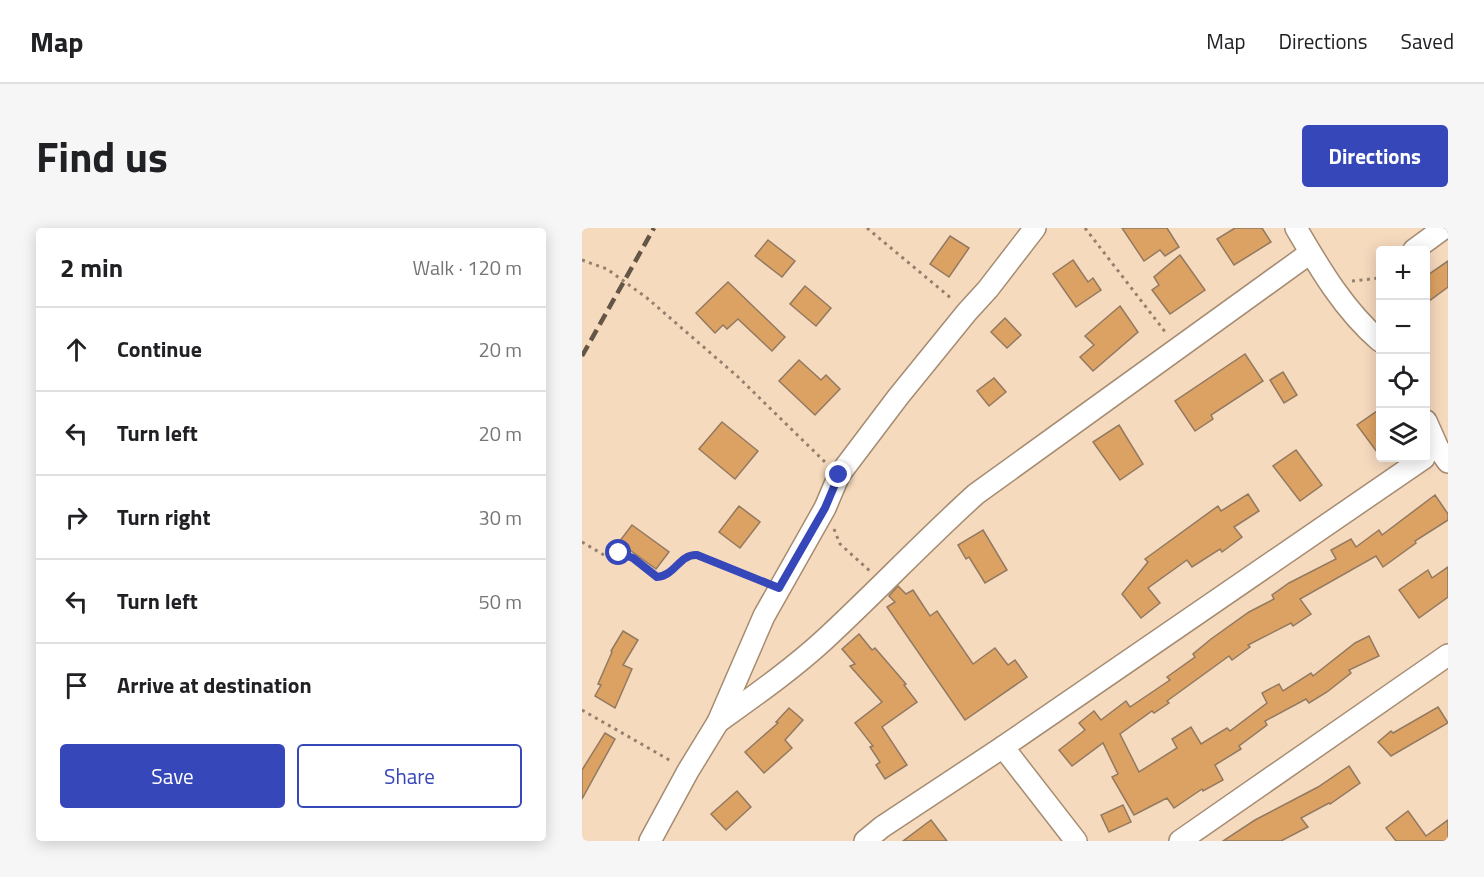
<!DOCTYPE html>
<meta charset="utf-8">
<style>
:root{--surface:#fff;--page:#f6f6f6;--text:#202124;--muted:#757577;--line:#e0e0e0;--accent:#3547b9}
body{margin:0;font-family:"Titillium Web",sans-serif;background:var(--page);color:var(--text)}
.controls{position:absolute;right:18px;top:18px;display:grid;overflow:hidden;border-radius:6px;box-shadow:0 3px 15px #0003}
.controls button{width:54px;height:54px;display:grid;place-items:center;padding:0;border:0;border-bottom:2px solid var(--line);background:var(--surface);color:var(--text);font:30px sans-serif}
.stop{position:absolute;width:18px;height:18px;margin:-14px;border:4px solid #3547b9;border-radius:50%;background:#fff}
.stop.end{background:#3547b9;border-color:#fff;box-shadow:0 2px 6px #0008}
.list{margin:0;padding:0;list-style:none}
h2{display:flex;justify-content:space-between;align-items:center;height:78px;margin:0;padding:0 24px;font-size:26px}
h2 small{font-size:20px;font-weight:400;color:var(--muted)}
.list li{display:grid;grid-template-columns:39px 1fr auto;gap:18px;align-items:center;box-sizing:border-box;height:84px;padding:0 24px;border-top:2px solid var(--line)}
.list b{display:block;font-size:22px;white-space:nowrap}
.list em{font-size:20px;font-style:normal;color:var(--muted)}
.actions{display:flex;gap:12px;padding:18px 24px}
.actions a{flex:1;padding:14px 0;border:2px solid var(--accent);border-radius:6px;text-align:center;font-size:21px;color:var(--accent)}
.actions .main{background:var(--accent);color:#fff}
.icon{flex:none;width:33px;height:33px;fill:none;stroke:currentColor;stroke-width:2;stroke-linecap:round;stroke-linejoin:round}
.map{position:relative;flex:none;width:866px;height:613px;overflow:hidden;border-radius:6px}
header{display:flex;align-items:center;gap:36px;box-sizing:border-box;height:84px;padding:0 30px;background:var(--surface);border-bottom:2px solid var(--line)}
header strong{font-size:28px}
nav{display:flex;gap:33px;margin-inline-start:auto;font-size:21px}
.intro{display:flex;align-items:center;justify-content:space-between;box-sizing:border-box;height:144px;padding:0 36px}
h1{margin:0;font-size:42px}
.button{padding:15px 27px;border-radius:6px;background:var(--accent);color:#fff;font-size:21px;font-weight:700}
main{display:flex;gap:36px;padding:0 36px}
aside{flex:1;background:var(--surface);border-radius:6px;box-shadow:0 3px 15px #0003}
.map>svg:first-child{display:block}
</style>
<header>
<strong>Map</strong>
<nav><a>Map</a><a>Directions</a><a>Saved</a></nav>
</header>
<div class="intro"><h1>Find us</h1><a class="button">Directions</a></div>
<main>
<aside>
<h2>2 min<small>Walk · 120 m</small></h2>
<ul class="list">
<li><svg class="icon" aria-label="ahead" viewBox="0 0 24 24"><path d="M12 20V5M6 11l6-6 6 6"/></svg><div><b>Continue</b></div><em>20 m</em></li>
<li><svg class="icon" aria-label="left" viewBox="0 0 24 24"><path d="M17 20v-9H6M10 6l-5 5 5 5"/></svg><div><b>Turn left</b></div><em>20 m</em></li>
<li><svg class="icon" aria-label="right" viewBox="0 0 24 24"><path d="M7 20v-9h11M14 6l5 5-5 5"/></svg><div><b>Turn right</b></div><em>30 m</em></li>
<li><svg class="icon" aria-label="left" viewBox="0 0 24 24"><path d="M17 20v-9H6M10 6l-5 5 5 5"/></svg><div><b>Turn left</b></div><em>50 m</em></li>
<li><svg class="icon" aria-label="arrive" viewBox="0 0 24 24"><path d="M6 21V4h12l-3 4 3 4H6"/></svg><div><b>Arrive at destination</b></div></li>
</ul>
<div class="actions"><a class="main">Save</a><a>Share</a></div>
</aside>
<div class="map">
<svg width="866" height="613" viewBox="0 0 866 613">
<rect width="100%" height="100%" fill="#f6dabe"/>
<!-- building -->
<g fill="#dca263" stroke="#937960" stroke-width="1.5">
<path d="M540 0H585L597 19 583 28 578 22 562 33Z"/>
<path d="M653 0H680L689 14 652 37 635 11Z"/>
<path d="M368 8 387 20 367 49 348 36Z"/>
<path d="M186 12 213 33 200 49 173 28Z"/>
<path d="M598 27 623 62 588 86 570 62 577 57 572 49Z"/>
<path d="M491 32 506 54 511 50 519 62 494 79 471 46Z"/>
<path d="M866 33V59L843 76V49Z"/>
<path d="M146 54 203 109 190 123 156 91 145 101 141 97 133 105 114 85Z"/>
<path d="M223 58 249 80 234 98 208 76Z"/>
<path d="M538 78 556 104 511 143 498 129 512 117 503 108Z"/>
<path d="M423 90 439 107 425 120 409 104Z"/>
<path d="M663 126 681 153 629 187 631 191 613 203 593 173Z"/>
<path d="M217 132 239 152 244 147 258 161 233 187 197 153Z"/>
<path d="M701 144 715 167 702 175 688 152Z"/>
<path d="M412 150 424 164 407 178 395 163Z"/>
<path d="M798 181V228L775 197Z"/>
<path d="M140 194 176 223 153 251 117 221Z"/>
<path d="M537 197 561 236 538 252 511 214Z"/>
<path d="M714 222 740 257 718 273 691 238Z"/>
<path d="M666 266 677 283 652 299 660 309 640 324 638 321 610 339 605 332 566 360 578 375 559 390 540 366 566 334 563 331 636 278 639 283Z"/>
<path d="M853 267 866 286V292L833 313 834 315 801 339 794 328 718 371 729 386 711 398 709 395 666 417 668 419 650 432 647 428 585 473 587 475 572 485 570 483 538 506 557 544 595 520 590 511 609 499 619 516 645 500 648 503 685 475 680 465 697 456 701 463 729 445 731 448 773 415 787 408 797 428 767 442 769 445 745 464 727 475 724 471 683 493 685 497 657 518 659 521 633 537 641 552 621 563 620 561 592 580 585 570 552 587 530 549 536 546 521 515 490 538 477 522 503 502 497 495 512 483 519 492 544 473 548 479 588 452 585 449 613 429 611 426 629 411 667 384 692 371 690 367 707 355 754 331 749 322 769 311 774 319 797 302 800 307Z"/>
<path d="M157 278 178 294 158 320 137 304Z"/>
<path d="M50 297 87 324 74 341 37 314Z"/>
<path d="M401 302 425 342 403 355 387 329 384 331 376 317Z"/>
<path d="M866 339V369L837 390 817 362 846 342 850 350Z"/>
<path d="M316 358 324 366 331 362 348 388 355 383 391 436 413 420 426 437 433 432 445 449 383 492 305 379 313 374 307 368Z"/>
<path d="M41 403 56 412 41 437 50 441 33 480 13 468 19 457 16 456 30 424 29 423Z"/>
<path d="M277 406 290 422 293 420 324 456 322 457 335 474 300 499 325 537 303 551 294 537 298 534 288 519 291 518 273 495 300 474 268 438 273 436 260 421Z"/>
<path d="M856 479 866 495 809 528 796 514 809 503 811 505Z"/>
<path d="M207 480 221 492 203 512 210 520 182 545 163 524 196 495 194 494Z"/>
<path d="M23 505 33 511 0 571V542Z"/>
<path d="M767 538 778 555 748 576 747 575 719 590 726 599 699 613H641L673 592 736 559Z"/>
<path d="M155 563 169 579 144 602 129 586Z"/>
<path d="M541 577 549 594 527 604 519 587Z"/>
<path d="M826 583 844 608 866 592V613H814L804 600Z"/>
<path d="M349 592 365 613H321Z"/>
</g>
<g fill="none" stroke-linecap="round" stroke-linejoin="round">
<!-- minor casing -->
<g stroke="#a58b71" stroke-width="24">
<g id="minor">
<path d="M714 0C738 41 762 82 798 113"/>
<path d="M832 22 862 0"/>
<path d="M844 193 856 220 866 234"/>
<path d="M136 494C172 468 208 443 241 413 293 365 342 313 394 266L728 25"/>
<path d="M68 613 106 543 136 494 182 388 243 280 257 247 316 169 385 84 406 61 453 0"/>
<path d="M283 613 300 599 421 519"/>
<path d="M494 613 421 519 842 230"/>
<path d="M598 613 866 427"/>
</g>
</g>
<!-- path -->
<g stroke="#94806d" stroke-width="3" stroke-dasharray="3 4.5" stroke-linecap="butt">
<path d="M285 0 370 71"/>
<path d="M503 0 584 105"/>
<path d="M0 32 25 41 65 70 155 148 243 234"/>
<path d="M770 53 798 50"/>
<path d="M252 301 258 316 288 343"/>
<path d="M0 314 22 327 37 325 44 326 75 349C91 348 93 335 105 328 115 322 168 348 180 353"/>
<path d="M0 482 89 533"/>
</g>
<!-- minor -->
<use href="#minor" stroke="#fff" stroke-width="21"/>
<!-- rail -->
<path stroke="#645546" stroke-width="4.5" stroke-dasharray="12 6" stroke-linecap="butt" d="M0 128 72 0"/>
</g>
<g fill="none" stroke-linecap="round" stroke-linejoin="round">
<!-- route -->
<path stroke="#3547b9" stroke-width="8" d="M37 325 51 330 75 349C93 348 97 326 115 327L197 360 243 280 257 247"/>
</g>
</svg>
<div class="controls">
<button>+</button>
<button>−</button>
<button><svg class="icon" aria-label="locate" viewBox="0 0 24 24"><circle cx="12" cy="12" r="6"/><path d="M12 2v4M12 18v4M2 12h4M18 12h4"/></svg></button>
<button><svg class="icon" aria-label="layers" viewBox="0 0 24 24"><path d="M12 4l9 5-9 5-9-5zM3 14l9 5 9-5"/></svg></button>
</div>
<div class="stop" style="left:37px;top:325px"></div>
<div class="stop end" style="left:257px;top:247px"></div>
</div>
</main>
